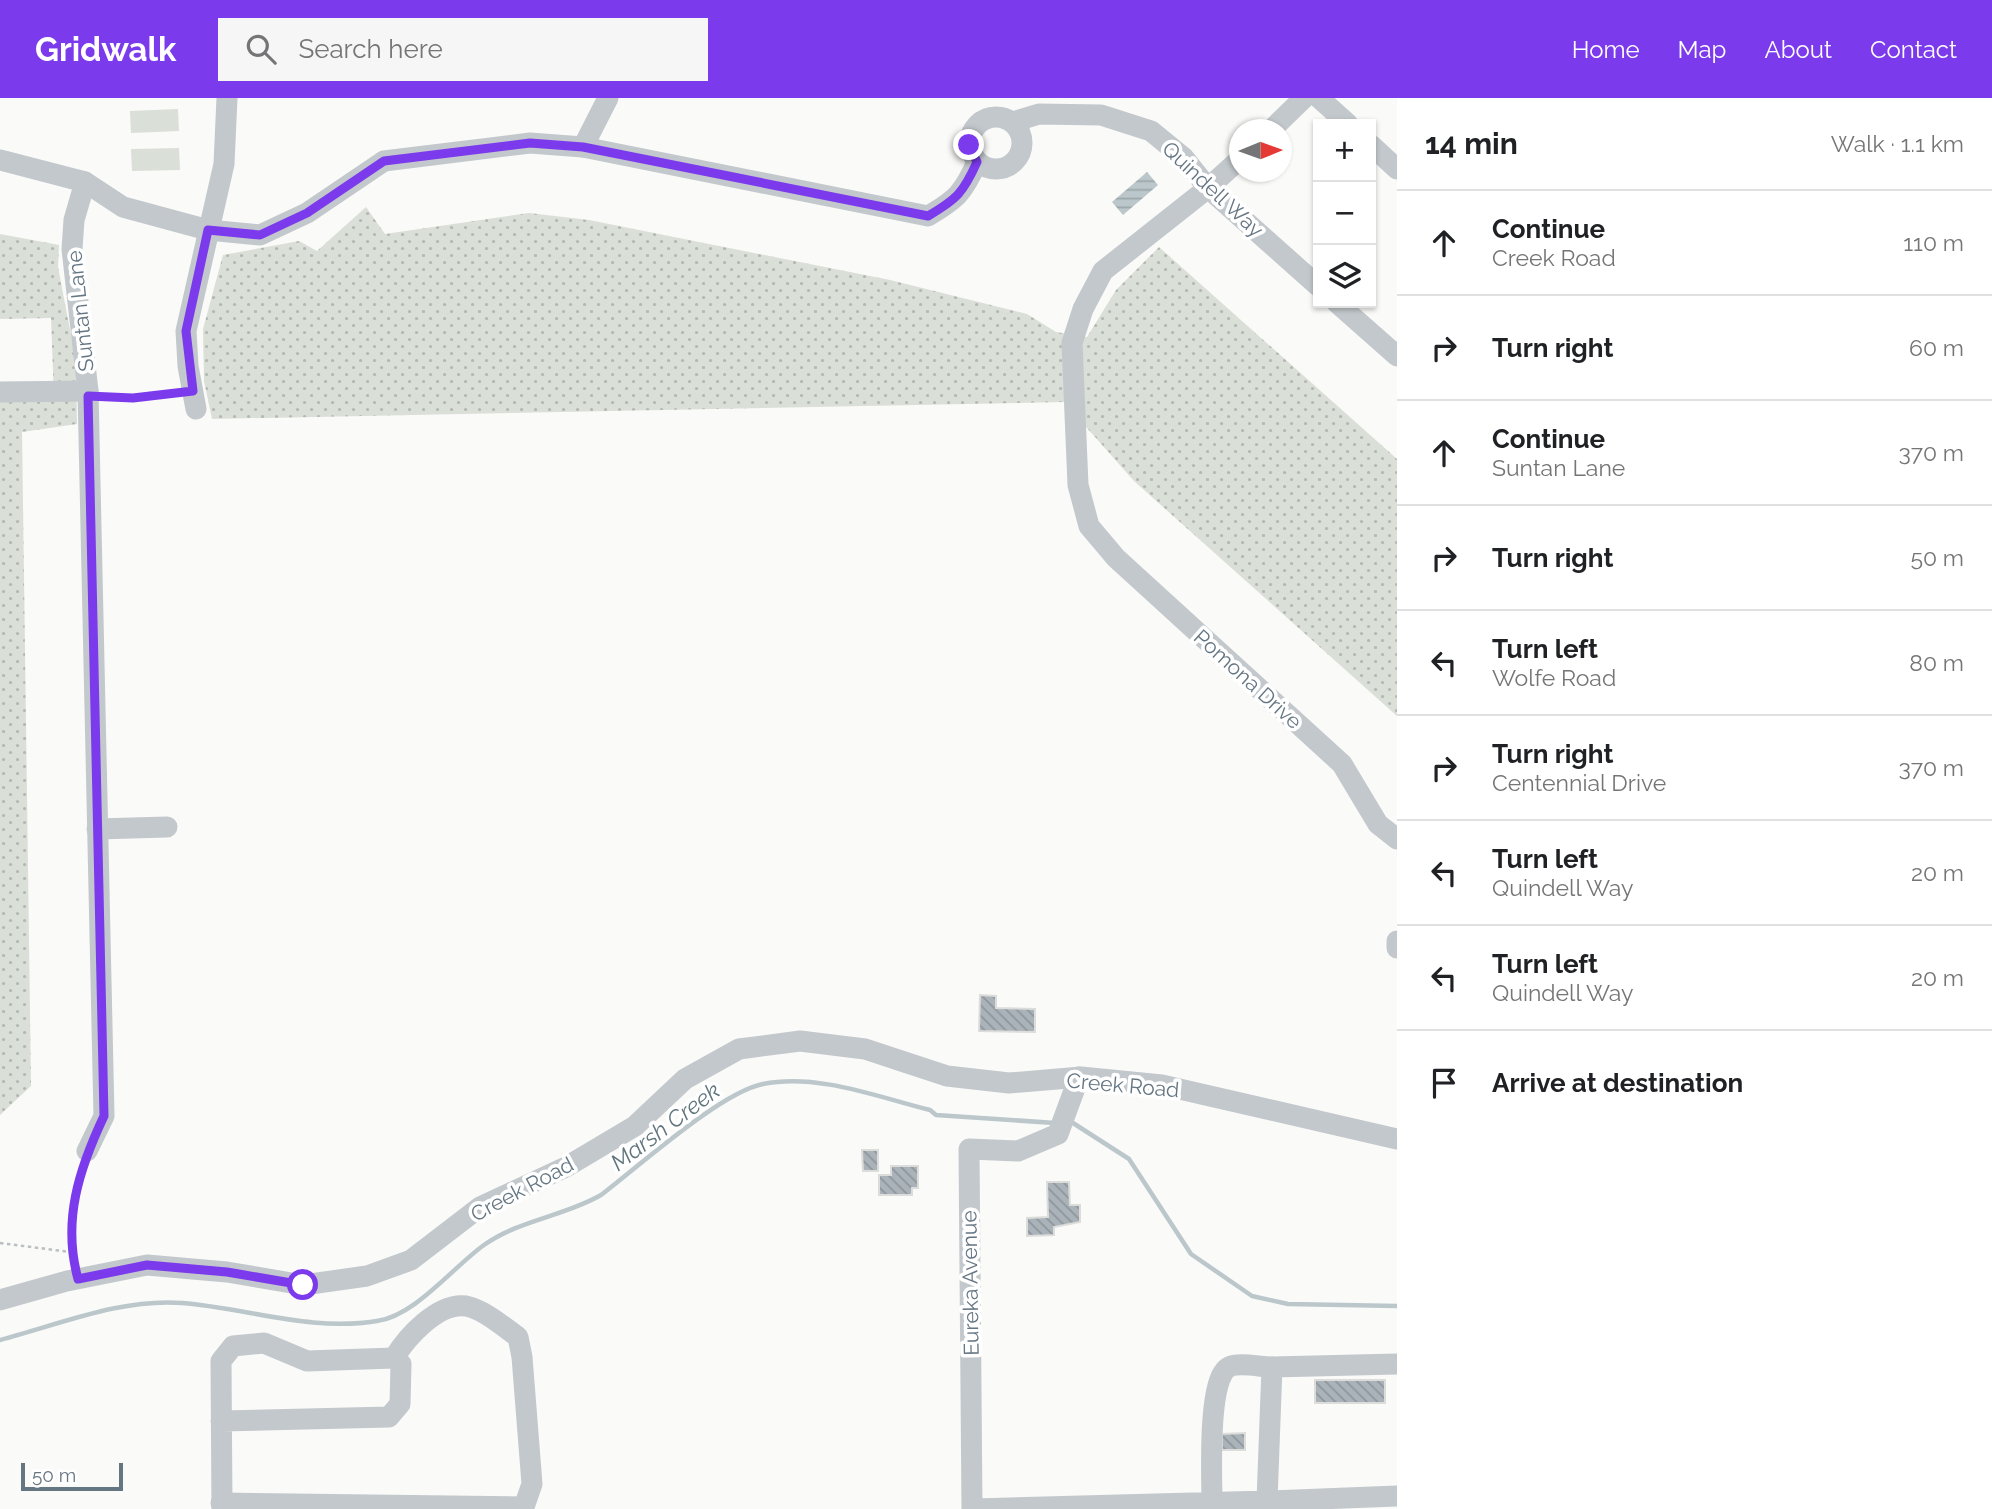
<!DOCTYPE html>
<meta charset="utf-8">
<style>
:root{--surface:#fff;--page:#f6f6f6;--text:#202124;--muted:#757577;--line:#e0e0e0;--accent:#7c3aed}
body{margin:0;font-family:Raleway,sans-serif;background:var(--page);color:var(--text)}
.controls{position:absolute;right:21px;top:21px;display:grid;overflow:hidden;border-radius:0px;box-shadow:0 2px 5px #0004}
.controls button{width:63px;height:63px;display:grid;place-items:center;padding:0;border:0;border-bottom:2px solid var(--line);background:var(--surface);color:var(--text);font:35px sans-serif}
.compass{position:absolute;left:1229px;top:21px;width:63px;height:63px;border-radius:50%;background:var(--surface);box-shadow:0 2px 5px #0004;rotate:89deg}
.scale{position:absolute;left:21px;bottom:18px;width:102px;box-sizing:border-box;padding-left:7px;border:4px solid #657683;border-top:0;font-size:19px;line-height:24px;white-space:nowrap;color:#657683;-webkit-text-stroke:5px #fff;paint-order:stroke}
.stop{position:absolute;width:21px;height:21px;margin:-16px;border:5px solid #7c3aed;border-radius:50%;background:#fff}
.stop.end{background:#7c3aed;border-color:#fff;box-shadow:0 2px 7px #0008}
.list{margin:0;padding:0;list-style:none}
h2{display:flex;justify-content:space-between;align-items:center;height:91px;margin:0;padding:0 28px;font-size:30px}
h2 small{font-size:23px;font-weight:400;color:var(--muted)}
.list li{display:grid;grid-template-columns:46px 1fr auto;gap:21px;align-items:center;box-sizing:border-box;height:105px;padding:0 28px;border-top:2px solid var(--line)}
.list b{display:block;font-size:26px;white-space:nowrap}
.list p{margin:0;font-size:23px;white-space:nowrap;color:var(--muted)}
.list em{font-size:23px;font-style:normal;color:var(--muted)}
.icon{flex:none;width:38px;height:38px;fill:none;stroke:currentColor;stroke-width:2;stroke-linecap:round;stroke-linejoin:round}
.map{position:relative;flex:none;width:1397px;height:1411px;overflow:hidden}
header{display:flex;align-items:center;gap:42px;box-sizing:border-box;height:98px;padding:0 35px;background:var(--accent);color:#fff}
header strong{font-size:33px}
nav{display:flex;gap:38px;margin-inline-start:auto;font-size:24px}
.search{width:490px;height:63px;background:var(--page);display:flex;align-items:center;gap:18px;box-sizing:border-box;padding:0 24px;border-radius:0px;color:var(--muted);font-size:26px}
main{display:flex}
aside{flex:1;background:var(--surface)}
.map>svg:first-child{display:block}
</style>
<header>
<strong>Gridwalk</strong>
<div class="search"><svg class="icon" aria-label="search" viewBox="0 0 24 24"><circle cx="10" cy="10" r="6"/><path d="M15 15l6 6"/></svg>Search here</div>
<nav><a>Home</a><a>Map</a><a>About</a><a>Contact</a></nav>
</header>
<main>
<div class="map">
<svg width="1397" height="1411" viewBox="0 0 1397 1411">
<defs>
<pattern id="grass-dots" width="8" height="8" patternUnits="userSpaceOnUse" patternTransform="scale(1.75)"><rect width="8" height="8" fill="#dadfd7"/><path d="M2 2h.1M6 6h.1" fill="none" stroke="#b4b9b4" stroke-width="1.8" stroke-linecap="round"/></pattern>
<pattern id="water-rules" width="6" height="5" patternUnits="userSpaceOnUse" patternTransform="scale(1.75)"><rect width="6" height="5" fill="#bbc7cb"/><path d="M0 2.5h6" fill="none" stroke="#9ca6aa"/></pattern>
<pattern id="building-back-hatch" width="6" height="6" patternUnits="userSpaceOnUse" patternTransform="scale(1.75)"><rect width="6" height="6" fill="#aab3b9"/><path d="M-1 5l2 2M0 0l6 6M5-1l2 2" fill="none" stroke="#8e969c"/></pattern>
</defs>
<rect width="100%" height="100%" fill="#fafaf8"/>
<!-- grass -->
<g fill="url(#grass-dots)">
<path d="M366 109 385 136 529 115 589 122 890 182 1027 216 1056 234 1087 239 1116 192 1159 149 1397 361V618L1134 383 1064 304 212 321 204 283 203 231 223 157 299 143 317 153Z"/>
<path d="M0 136 59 147 58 169 76 263 77 326 22 334 31 988 0 1017V303L54 300 51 220 0 221Z"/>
</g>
<!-- green -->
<g fill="#dadfd7">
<path d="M178 11 179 33 131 35 130 13Z"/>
<path d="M179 50 180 72 132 73 131 51Z"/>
</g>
<!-- water -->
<path fill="url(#water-rules)" d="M1147 74 1158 87 1123 117 1112 104Z"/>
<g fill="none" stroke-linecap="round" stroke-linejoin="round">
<!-- stream -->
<g stroke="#bbc7cb" stroke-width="4.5">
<path d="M1068 1025H1073L1129 1061 1191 1156 1252 1198 1288 1206 1397 1208"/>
<path d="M0 1242C58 1227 121 1200 182 1205 247 1210 311 1234 377 1223 415 1218 453 1169 484 1147 519 1122 565 1118 601 1097 638 1069 721 994 763 986 817 975 878 999 930 1012L936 1017 1055 1025"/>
</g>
</g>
<!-- building -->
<g fill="url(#building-back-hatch)" stroke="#dcdcda" stroke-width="2">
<path d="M980 897 996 898V910L1035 911V934L979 933Z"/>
<path d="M862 1052H878V1073H863Z"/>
<path d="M891 1068H918V1090H912V1097H879V1077H891Z"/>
<path d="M1047 1084H1069L1070 1107H1080V1124L1054 1129V1137L1027 1138V1120L1048 1119Z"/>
<rect x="1315" y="1282" width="70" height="23"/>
<path d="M1245 1335V1352H1222V1336Z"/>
</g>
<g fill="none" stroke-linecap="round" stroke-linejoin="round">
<!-- path -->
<g stroke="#bbbfc2" stroke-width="2.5" stroke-dasharray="3.5 3.5" stroke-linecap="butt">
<path d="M105 297 133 300 175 295"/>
<path d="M0 1145 70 1154 73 1164"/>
<path d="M70 1154 74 1095 82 1070"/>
</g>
<!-- minor -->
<g stroke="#c3c8cc" stroke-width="21">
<path d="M1319 0 1348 26"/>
<circle cx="996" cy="45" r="26"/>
<path d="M1013 24 1039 16 1101 17 1151 33 1184 60 1208 90 1318 188"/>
<path d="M1271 32 1304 0"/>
<path d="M1371 47 1397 71"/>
<path d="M583 49 608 0"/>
<path d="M1240 61 1208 90 1103 173 1083 211 1072 245 1078 387 1089 428 1116 460 1342 666 1378 726 1397 741"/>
<path d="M0 62 85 84 123 109 208 132 260 137 307 115 384 63 530 45 583 49 928 118C957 101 963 95 977 64"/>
<path d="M85 84 74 122 72 151 88 293 104 1018 87 1053"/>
<path d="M1337 205 1397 258"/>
<path d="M0 294 88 293"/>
<path d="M196 311 188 268 186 233 224 66 227 0"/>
<path d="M97 731 167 729"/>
<path d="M1397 843V850"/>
<path d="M0 1202 67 1183 147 1167 227 1174 303 1187 367 1178 411 1162 480 1109 566 1069 635 1028 685 981 739 951 800 943 865 951 947 978 1009 985 1081 979 1162 987 1397 1041"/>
<path d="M1272 1269 1397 1266"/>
<path d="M221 1323 389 1319 400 1306 401 1266 394 1260 307 1263 264 1245 233 1248 221 1263 222 1411"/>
<path d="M1267 1403 1397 1398"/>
<path d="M221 1405 524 1409 532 1386 522 1259 518 1239C504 1229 483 1211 466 1208 438 1204 407 1239 394 1260"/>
<path d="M972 1411 969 1051 1018 1053 1058 1036 1079 979"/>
<path d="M975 1411 1267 1403 1272 1269C1260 1269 1239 1264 1229 1269 1207 1279 1212 1381 1212 1405"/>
</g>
</g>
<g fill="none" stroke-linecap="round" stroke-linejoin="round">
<!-- route -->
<path stroke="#7c3aed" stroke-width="9" d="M303 1187 227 1174 147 1167 78 1181C62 1123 79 1071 104 1018L88 298 133 300 193 293 186 233 208 132 260 137 307 115 384 63 530 45 583 49 928 118C957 101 963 95 977 64L969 47"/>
</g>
<g text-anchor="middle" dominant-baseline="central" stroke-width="7" stroke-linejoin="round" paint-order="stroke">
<!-- street labels -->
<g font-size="21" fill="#657683" stroke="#fff">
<text transform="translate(1213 91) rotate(43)">Quindell Way</text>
<text transform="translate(80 213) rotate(-96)">Suntan Lane</text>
<text transform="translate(1248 581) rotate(42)">Pomona Drive</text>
<text transform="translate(1123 987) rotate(5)">Creek Road</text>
<text transform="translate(522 1091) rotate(-28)">Creek Road</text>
<text transform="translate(970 1185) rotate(-91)">Eureka Avenue</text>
</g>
<!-- water labels -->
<g font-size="23" font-style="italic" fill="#60757c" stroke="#fff">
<text transform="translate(665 1028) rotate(-37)">Marsh Creek</text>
</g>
</g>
</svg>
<div class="controls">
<button>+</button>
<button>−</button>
<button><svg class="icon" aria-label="layers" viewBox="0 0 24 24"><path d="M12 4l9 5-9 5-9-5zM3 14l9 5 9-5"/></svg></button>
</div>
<svg class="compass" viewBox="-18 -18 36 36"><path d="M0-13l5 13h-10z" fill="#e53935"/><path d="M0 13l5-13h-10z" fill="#757577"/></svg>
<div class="scale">50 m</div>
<div class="stop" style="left:303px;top:1187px"></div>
<div class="stop end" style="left:969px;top:47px"></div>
</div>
<aside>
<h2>14 min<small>Walk · 1.1 km</small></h2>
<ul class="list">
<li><svg class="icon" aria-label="ahead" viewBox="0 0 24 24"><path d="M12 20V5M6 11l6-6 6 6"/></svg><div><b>Continue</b><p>Creek Road</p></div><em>110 m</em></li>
<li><svg class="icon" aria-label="right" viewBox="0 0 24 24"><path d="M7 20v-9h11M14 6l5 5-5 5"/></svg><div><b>Turn right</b></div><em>60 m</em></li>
<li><svg class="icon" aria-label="ahead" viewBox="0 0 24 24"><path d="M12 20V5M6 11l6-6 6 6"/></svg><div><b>Continue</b><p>Suntan Lane</p></div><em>370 m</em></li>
<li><svg class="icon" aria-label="right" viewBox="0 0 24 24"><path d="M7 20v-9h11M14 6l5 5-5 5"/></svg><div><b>Turn right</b></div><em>50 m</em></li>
<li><svg class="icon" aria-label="left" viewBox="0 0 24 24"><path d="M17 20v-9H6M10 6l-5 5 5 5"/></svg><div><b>Turn left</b><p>Wolfe Road</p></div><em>80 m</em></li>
<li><svg class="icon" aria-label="right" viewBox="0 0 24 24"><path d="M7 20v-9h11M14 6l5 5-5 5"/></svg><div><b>Turn right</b><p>Centennial Drive</p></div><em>370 m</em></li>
<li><svg class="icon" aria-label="left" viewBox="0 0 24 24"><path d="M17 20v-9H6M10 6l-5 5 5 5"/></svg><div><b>Turn left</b><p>Quindell Way</p></div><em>20 m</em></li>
<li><svg class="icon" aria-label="left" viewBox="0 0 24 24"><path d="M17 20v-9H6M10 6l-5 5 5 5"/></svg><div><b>Turn left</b><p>Quindell Way</p></div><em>20 m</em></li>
<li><svg class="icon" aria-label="arrive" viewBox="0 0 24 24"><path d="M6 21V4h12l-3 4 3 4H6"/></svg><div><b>Arrive at destination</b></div></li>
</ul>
</aside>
</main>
